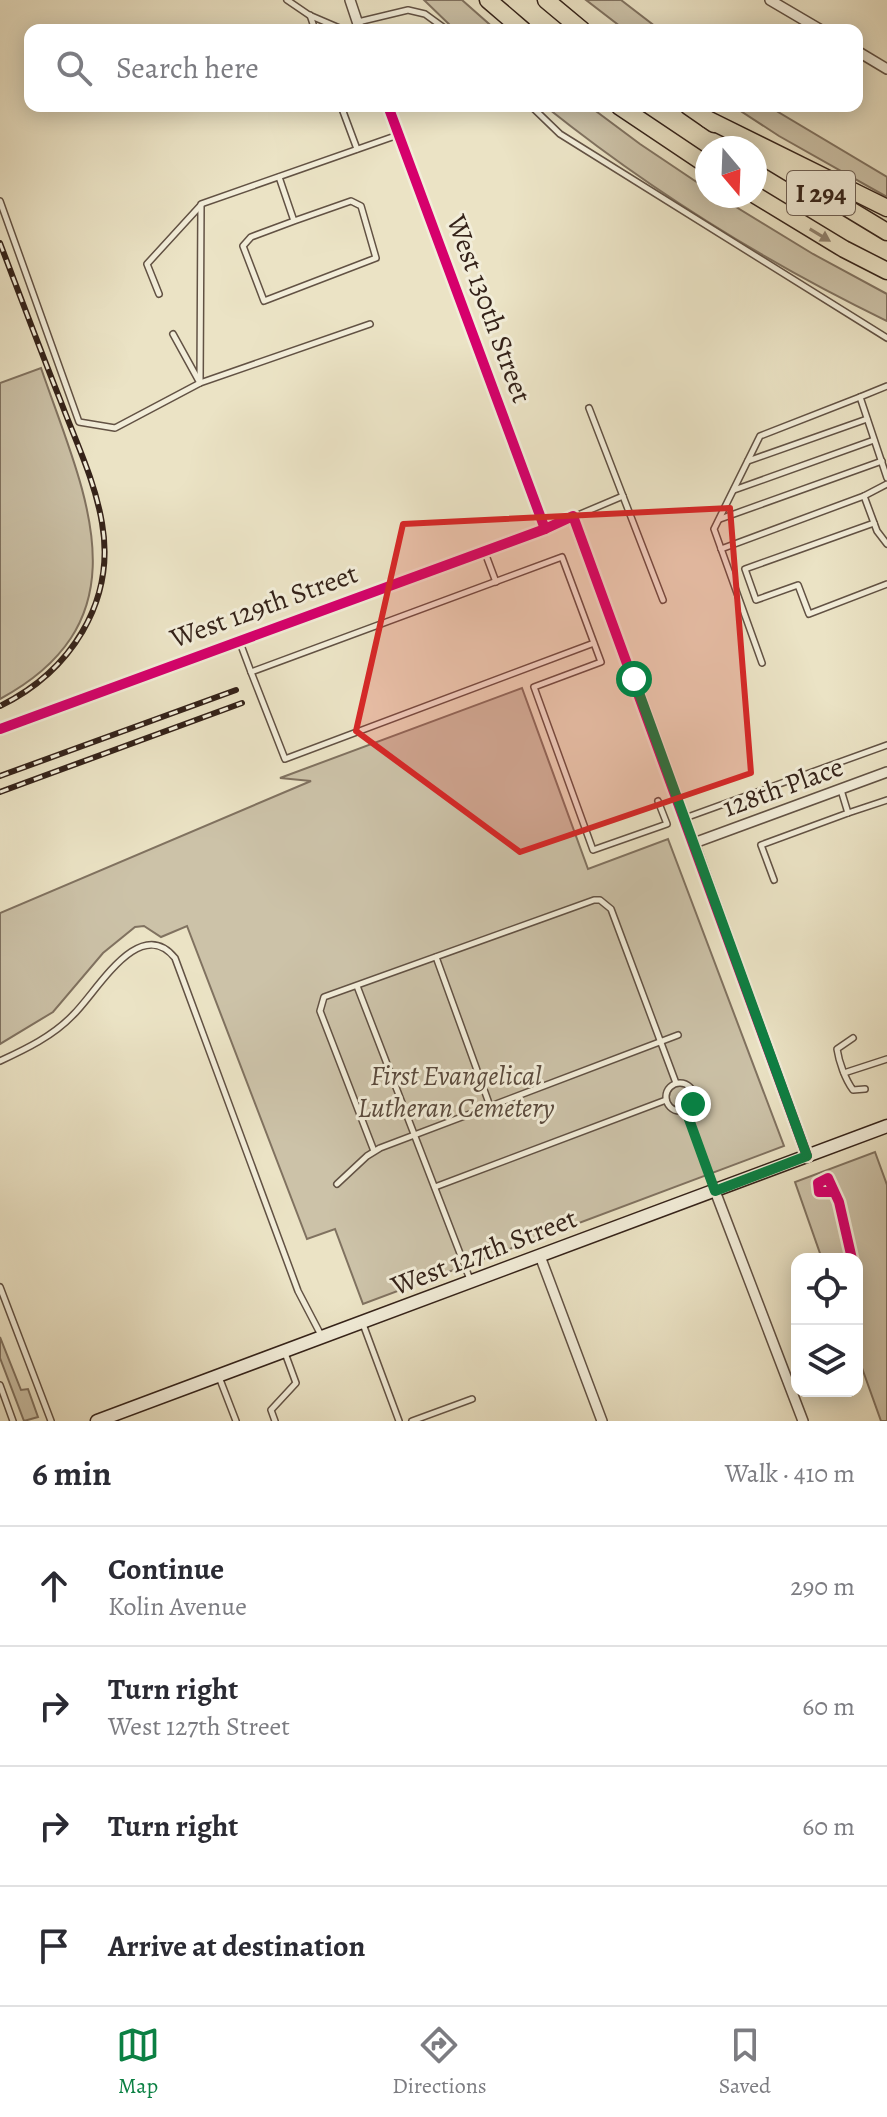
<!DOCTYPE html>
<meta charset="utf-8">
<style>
:root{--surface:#fff;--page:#f7f7f7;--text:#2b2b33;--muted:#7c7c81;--line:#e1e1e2;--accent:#0b8043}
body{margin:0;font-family:Alegreya,serif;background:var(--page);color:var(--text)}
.controls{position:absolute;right:24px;bottom:24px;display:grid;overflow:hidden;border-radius:16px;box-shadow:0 4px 20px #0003}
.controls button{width:72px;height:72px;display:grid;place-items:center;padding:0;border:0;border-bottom:2px solid var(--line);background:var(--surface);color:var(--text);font:40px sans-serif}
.compass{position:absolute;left:695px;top:136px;width:72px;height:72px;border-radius:50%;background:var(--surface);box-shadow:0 4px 20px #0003;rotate:161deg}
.stop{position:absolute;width:24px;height:24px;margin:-18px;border:6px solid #0b8043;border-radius:50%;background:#fff}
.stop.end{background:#0b8043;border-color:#fff;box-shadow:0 2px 8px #0008}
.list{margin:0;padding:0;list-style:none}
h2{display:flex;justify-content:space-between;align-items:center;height:104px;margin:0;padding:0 32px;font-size:34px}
h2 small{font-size:26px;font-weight:400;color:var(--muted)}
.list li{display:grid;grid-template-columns:52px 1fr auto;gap:24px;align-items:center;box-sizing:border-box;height:120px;padding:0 32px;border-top:2px solid var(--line)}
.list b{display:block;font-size:30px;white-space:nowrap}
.list p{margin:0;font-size:26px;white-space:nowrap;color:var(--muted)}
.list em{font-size:26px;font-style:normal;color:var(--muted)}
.icon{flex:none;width:44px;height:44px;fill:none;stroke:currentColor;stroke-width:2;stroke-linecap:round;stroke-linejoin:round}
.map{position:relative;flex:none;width:887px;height:1421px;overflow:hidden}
.search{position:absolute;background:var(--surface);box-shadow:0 4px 20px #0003;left:24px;right:24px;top:24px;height:88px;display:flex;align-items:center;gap:20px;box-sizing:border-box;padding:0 28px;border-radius:16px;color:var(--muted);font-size:30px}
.sheet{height:584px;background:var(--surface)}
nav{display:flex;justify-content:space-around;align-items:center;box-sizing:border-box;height:112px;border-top:2px solid var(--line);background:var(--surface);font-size:22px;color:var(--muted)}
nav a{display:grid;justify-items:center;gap:4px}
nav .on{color:var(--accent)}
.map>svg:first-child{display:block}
</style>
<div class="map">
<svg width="887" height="1421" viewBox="0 0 887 1421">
<rect width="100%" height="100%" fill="#ebe3c5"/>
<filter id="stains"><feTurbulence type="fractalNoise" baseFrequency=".0025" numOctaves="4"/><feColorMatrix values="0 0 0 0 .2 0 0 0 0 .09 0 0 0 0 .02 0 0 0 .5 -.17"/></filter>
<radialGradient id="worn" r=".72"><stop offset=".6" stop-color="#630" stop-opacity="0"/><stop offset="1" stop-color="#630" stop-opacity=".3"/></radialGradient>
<!-- green -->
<g fill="#ccc2a8" stroke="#807260" stroke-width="2">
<path d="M424 0H462L496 30H455Z"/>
<path d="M586 0H621L660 30H625Z"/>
<path d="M545 106H589L640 144 707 189V196H718L813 254 887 294V321C767 263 650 190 545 106Z"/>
<path d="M733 106H768L887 177V197L779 136Z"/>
<path d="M41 368C83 491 150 618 0 699V383Z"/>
<path d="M522 688 588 869 668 839 784 1146 363 1304 335 1229 307 1239 187 926 161 937 144 926 135 927 103 953 53 1012 0 1044V913L311 781 280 778Z"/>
<path d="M875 1152 887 1185V1421H881L857 1354V1259H822L795 1182Z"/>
<path d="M0 1337 21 1390 28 1389 38 1417 24 1421 0 1358Z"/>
</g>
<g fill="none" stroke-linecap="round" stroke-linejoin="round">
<!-- service casing -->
<g stroke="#625244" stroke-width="8">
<g id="service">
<path d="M287 0 309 15 344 30"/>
<path d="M310 15 315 30"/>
<path d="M358 22 408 10 425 14 447 30"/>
<path d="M341 106 357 149"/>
<path d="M531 106 560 134 887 338"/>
<path d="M279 177 294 221 251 237 243 246 264 301 376 258 361 206 351 201 294 221"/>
<path d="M0 201 79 422 115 428 200 383 201 204 398 135"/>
<path d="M159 294 147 264 201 205"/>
<path d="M173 334 200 383 370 324"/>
<path d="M860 397 887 386"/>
<path d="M589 408 663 600"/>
<path d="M748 461 867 419"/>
<path d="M887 484 864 496 877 531 887 544"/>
<path d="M734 490 874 440"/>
<path d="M573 516 694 842"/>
<path d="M720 519 882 461"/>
<path d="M874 523 745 569 756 600 798 585 809 614 887 584"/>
<path d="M545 529 623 496"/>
<path d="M721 549 864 496"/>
<path d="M484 550 496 582"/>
<path d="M239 640 251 672"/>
<path d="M594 643 285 759 251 672 562 557 601 662 534 687 593 850 667 824 658 801"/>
<path d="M762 663 714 529 760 436 860 397 887 478"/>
<path d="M841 790 848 813 887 800"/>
<path d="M685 818 887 745"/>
<path d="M774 880 761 845 848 813"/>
<path d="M436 957 490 1106"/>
<path d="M357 986 471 1282"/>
<path d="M853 1038 837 1049C839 1062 845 1079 853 1090L865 1089"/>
<path d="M0 1061C26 1049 53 1036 73 1015 97 992 139 914 175 958L298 1291 322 1337"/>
<path d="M844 1073 887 1059"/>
<circle cx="680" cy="1097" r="14"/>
<path d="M686 1111 715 1190"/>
<path d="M374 1151 320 1011 324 997 594 900H600L611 909 676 1083"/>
<path d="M337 1184 367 1156 380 1148 678 1035"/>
<path d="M435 1187 666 1100"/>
<path d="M0 1287 51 1421"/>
<path d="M363 1324 399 1421"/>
<path d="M219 1377 236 1421"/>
<path d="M0 1385 13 1421"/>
<path d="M275 1421 271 1410 296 1383 285 1353"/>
<path d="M412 1421 472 1399"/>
</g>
</g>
<!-- minor casing -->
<g stroke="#625244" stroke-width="12">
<g id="minor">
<path d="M350 0 360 30"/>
<path d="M770 0 821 30"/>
<path d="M857 51 887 69"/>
<path d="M0 729 545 529 388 106"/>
<path d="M807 1156 694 843 887 772"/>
<path d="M715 1191 803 1421"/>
<path d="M540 1256 602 1421"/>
</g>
</g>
<!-- secondary casing -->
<g stroke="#342219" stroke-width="15">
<path id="secondary" d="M97 1421 887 1126"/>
</g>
<!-- motorway casing -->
<g stroke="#342219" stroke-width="19">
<g id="motorway">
<path d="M488 0 523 30"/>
<path d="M546 0 582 30"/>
<path d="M619 106 707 165"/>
<path d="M688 106 714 124"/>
<path d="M707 119 887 208"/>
<path d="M758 154 887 232"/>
<path d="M755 195 844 249 887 271"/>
</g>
</g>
<!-- service -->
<use href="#service" stroke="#f2edd9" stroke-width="5"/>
<!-- minor -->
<use href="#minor" stroke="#f2edd9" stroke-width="9"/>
<!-- secondary -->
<use href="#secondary" stroke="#f2edd9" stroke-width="12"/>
<!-- motorway -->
<use href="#motorway" stroke="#ebe3c5" stroke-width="16"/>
<!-- rail casing -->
<g stroke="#342219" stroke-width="6">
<g id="rail">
<path d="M0 243C20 296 40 349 61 402 76 442 95 481 102 523 116 602 70 672 0 706"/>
<path d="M0 776 236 690"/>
<path d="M0 792 242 703"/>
</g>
</g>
<!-- rail -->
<use href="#rail" stroke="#f2edd9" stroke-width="3" stroke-dasharray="9" stroke-linecap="butt"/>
<!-- cycleway casing -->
<g stroke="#f2edd9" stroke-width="15">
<g id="cycleway">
<path d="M388 106 545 529"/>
<path d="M0 729 545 529 573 516 807 1156"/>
<path d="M834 1192H819L818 1183 828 1178 839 1202 852 1259"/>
</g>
</g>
<!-- cycleway -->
<use href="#cycleway" stroke="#d6006c" stroke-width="10"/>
</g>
<!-- one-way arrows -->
<defs><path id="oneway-solid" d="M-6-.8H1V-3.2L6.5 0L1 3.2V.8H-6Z" transform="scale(2)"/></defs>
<use fill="#90826f" href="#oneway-solid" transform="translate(820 235) rotate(31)"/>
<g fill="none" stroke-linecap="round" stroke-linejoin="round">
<!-- route -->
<path stroke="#0b8043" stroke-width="10" d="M634 679 807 1156 715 1191 686 1111 693 1104"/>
</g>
<!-- marked area -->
<path fill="#d62828" fill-opacity="0.2" stroke="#d62828" stroke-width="6" stroke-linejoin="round" d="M730 508 751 773 520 852 356 731 403 524Z"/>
<g text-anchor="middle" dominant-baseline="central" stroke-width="6" stroke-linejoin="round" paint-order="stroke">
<!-- shield labels -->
<rect fill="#f2edd9" stroke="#6d5f53" stroke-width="2" x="787" y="171" width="68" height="44" rx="6"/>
<g font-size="26" font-weight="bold" fill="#342219">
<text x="821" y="193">I 294</text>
</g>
<!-- street labels -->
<g font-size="28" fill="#342219" stroke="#f2edd9">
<text transform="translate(489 309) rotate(70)">West 130th Street</text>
<text transform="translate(264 606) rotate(-20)">West 129th Street</text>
<text transform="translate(783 787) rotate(-20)">128th Place</text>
<text transform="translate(484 1252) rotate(-21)">West 127th Street</text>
</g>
<!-- park labels -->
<g font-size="28" font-style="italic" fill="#5a4a3d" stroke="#f2edd9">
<text x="456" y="1076">First Evangelical<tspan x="456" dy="32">Lutheran Cemetery</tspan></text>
</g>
</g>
<rect width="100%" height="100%" filter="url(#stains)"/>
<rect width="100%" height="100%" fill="url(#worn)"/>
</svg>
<div class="controls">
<button><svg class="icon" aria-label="locate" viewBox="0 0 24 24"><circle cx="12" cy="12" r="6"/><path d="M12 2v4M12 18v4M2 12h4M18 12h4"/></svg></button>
<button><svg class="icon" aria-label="layers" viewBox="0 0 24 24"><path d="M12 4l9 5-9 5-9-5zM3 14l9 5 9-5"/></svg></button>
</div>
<svg class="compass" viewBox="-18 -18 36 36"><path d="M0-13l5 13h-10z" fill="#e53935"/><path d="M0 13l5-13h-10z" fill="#7c7c81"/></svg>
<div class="stop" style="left:634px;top:679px"></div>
<div class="stop end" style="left:693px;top:1104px"></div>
<div class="search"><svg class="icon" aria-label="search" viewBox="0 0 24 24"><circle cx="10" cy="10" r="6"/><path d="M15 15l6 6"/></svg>Search here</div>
</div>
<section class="sheet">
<h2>6 min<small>Walk · 410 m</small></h2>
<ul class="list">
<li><svg class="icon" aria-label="ahead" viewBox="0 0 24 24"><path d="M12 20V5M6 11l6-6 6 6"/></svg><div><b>Continue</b><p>Kolin Avenue</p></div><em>290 m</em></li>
<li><svg class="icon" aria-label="right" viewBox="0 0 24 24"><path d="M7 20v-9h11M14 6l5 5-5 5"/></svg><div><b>Turn right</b><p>West 127th Street</p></div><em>60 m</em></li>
<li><svg class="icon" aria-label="right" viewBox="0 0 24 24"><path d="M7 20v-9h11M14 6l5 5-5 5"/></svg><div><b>Turn right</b></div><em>60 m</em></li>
<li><svg class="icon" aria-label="arrive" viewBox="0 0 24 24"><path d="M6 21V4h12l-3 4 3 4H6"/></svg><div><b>Arrive at destination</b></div></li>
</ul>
</section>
<nav>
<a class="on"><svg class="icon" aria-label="map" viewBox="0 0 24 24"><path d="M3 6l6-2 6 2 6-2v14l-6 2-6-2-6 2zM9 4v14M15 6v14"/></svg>Map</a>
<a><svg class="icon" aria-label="directions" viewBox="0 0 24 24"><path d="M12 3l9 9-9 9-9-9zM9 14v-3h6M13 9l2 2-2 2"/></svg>Directions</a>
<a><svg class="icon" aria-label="saved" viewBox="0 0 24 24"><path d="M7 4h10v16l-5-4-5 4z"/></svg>Saved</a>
</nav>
